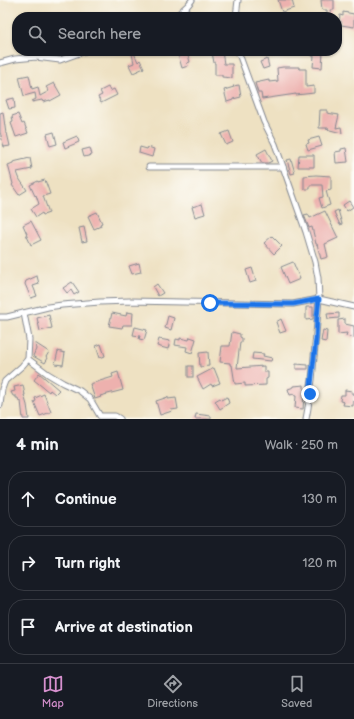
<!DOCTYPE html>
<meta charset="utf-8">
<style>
:root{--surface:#171b24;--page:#242831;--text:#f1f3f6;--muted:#9ea1a6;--line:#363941;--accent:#d690ce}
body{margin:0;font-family:"Balsamiq Sans",sans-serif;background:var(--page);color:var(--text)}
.stop{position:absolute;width:12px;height:12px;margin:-9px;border:3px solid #1a73e8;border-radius:50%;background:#fff}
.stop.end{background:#1a73e8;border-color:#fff;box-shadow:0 1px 4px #0008}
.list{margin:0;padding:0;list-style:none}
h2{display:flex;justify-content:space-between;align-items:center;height:52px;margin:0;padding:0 16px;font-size:17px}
h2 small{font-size:13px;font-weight:400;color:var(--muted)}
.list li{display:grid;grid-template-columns:26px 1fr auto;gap:12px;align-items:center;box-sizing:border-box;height:56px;margin:0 8px 8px;padding:0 8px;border:1px solid var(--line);border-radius:16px}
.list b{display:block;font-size:15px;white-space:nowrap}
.list em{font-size:13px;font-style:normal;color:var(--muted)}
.icon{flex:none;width:22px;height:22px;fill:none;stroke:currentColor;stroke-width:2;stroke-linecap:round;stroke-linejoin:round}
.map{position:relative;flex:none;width:354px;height:419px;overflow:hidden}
.search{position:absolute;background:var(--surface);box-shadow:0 1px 3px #0004;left:12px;right:12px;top:12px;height:44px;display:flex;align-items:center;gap:10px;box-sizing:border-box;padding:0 14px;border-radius:16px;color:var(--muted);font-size:15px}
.sheet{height:244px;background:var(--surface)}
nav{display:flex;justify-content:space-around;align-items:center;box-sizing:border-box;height:56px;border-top:1px solid var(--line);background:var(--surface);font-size:11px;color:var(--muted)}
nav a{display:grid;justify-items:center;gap:2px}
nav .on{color:var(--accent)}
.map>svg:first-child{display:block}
</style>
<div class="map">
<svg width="354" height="419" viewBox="0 0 354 419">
<rect width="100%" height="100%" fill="#fdfcf7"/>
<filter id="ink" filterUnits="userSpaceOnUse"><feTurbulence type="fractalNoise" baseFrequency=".025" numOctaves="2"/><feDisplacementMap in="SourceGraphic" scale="8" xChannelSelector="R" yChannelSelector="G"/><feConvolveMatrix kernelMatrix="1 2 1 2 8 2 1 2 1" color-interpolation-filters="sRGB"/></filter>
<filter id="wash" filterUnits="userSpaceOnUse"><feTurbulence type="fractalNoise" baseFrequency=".012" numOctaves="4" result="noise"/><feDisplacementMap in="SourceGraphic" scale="16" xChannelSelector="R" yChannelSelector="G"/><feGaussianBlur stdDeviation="0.9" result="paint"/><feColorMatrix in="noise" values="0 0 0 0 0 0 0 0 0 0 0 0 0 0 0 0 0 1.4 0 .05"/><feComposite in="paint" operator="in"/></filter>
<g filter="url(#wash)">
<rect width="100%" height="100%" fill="#eee1c2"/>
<g id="blocks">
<!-- building -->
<g fill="#edb1ae">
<path d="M278 0H292L294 8 282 12Z"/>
<path d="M321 0H334V10H331V15L327 16V10H322Z"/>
<path d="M343 12 354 14V27L341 25V21H339L340 15 343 16Z"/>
<path d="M187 51 190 62 187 63 188 66 182 68 178 54Z"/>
<path d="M216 51H222L224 64H232V78L222 77V75H215V63H214L212 52Z"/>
<path d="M312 51H323L322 68 313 67 314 56H312Z"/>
<path d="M134 53 138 62 140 60 144 68 133 73 129 65 134 63 132 54Z"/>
<path d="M267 59 269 67 263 69 260 62Z"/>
<path d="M283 67H299V69H306V87L314 86V93L296 95V94L262 99 261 93H258L255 83 269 80V82L278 81 277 68Z"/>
<path d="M29 75 32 89 38 87 40 96 49 91 46 87 54 83 61 95 50 101V100L43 102 42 100 32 102V101L36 99 35 93 24 96 19 77Z"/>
<path d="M239 85 241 97 233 99V100L227 102 224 90 234 87 233 86Z"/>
<path d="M108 87 110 91 114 89 117 95 101 103 98 97 102 95 100 91Z"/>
<path d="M14 98 15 108 9 109 6 100Z"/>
<path d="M320 110H327V113L339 115 336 128 341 127 342 133 326 129 329 128H319Z"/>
<path d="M3 112 6 134 7 133 10 146 4 147 0 132V113Z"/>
<path d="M18 114 22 124 24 123 28 133 16 137 11 123 13 122 12 116Z"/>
<path d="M229 131 233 142 226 145 221 134Z"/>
<path d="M54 132 57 144 50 146 47 134Z"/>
<path d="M77 136 79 142 65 148 63 142Z"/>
<path d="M319 137 322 146 308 150 306 144 309 143 308 140Z"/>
<path d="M140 147 147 149 148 147 154 149 152 157 139 153Z"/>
<path d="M90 148 92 155 84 157 82 150Z"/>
<path d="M346 148 348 162 336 163 335 152 341 151V149Z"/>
<path d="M266 149 272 161 268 163H262L257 154Z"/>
<path d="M299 155H314V167H298Z"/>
<path d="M30 158 32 169 17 172 20 180 27 190 19 195 12 185 13 184 8 165 13 163V162Z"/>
<path d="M291 159 295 173 291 174 287 160Z"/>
<path d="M316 175 331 176V190L326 191 330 205 322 208 319 198 323 197 322 185H310V189H304V176Z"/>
<path d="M45 180 50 194 43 196 49 213 43 215 42 213 36 217 31 209 39 204 36 195 35 196 30 185 38 181V182Z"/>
<path d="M349 201 353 207 347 211 343 205Z"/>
<path d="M202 204 205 214 195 217 192 207Z"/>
<path d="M338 210 342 224 340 225 334 212Z"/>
<path d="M325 211 338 238 325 244 328 257 321 259 317 244H316L312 227 309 228 304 215 308 214 310 218Z"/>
<path d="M97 212 102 223 100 224 101 226 94 229 88 216Z"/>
<path d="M31 221 41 240 31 245 26 234H27L23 225Z"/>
<path d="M84 227 87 241 82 242 79 228Z"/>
<path d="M272 236 282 246 274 254 264 243Z"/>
<path d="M293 262 300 279 288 284 281 267Z"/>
<path d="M139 263 141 272 132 274 129 266Z"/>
<path d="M252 268 256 281 250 283 246 270Z"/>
<path d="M37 276 39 284 33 286 37 296 31 298 25 284 26 281Z"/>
<path d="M72 282 79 292 74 295 71 290 67 293 63 288Z"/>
<path d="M157 284 163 293 158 296 153 287Z"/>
<path d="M306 307H313V319L306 320Z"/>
<path d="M127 312 133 313 132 325H123L122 328 109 326 112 313 126 316Z"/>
<path d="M339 313V318L328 319 327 314Z"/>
<path d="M49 315 52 328 40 331 37 318Z"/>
<path d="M168 316 174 318 171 330 165 328Z"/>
<path d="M281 319 286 331 280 333 276 322Z"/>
<path d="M345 319V324L354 326V338L346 336 347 333 338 334V320Z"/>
<path d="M135 327 147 330 144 340 139 339 140 336 133 335Z"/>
<path d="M323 330 327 331 326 342 321 341Z"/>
<path d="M232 332 240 334V337L242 338V342H240L237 368 264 366V372H268V378L266 379V385L245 386V383L235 384 232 365H230V363L220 362 222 346H230Z"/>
<path d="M190 337 196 339 192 353 186 351 187 347 175 345 176 339 180 340V338L189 340Z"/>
<path d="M159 339 170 341 168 349 157 346Z"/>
<path d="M35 343 49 352 46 357 48 358 45 363 33 356 36 349Z"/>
<path d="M101 344 105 356 100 358 96 346Z"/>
<path d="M58 351 65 353 63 365 55 364Z"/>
<path d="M208 352 209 366 200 367 199 353Z"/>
<path d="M253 353 264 354 263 356 272 358 271 361 252 359Z"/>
<path d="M296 364 308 365V369H296Z"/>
<rect x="188" y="366" width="5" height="11"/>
<path d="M214 368 220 383 212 386 211 384 203 389 197 377Z"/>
<path d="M118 372 123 390 100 396 101 397 95 399 90 384 113 377 112 374Z"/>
<path d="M39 373 59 390 55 394 50 390 49 392 34 380Z"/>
<path d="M23 385 25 395H24L27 405 29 419H23L21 401 19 402 18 398H16V396H13L11 392 15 391 14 387Z"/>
<path d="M304 385V395L303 409 295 408 296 396H295L294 394 290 395 288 389 294 387V386Z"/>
<path d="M345 390 352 391 351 393H354L353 406 343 405 344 402 340 401 341 395H345Z"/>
<path d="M44 394 51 412 40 416 34 402 36 401 35 398Z"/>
<path d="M168 397V399L176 398 178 409 171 410 172 411 160 415 156 401Z"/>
<path d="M227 397 229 403 220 409 215 401 220 398 221 400Z"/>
<path d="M196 414 211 416V419H195Z"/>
</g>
</g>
</g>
<g filter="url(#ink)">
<use href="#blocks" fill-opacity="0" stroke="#848890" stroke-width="1"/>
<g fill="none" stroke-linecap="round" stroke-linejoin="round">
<!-- minor casing -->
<g stroke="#848890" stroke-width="7">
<g id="minor">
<path d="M175 17 188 5 192 0"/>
<path d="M236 17 238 0"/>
<path d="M238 51 264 122 275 144 306 232 315 262 318 278 319 299 312 380 308 408 306 419"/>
<path d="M0 63 15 59 36 57 60 60 85 51"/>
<path d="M149 167H283"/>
<path d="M24 313 29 339 28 359 48 374 63 383 80 391 90 399 100 416H115L120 419"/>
<path d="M0 317H7L48 307 62 305 100 302 130 301 293 304 319 299 354 307"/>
<path d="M0 405 2 389 5 381 22 366 28 359"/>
</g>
</g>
<!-- minor -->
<use href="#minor" stroke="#fff" stroke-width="5"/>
</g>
</g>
<g fill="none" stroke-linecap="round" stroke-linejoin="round" filter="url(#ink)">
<!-- route -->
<path stroke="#1a73e8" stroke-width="5" d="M210 303 293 304 319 299 317 317 316 339 310 394"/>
</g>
</svg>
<div class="stop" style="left:210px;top:303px"></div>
<div class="stop end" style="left:310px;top:394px"></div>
<div class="search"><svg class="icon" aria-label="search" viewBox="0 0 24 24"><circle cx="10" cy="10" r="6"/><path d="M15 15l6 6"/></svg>Search here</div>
</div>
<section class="sheet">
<h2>4 min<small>Walk · 250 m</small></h2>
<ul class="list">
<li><svg class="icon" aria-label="ahead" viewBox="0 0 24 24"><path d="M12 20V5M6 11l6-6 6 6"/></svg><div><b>Continue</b></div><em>130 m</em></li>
<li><svg class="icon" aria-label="right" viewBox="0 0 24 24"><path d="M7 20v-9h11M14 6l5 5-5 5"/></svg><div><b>Turn right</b></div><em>120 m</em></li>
<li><svg class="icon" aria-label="arrive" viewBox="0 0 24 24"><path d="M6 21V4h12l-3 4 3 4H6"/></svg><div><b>Arrive at destination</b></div></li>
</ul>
</section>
<nav>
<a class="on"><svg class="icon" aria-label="map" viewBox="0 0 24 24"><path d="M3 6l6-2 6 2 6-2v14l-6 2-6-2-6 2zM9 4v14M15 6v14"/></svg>Map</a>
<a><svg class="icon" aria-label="directions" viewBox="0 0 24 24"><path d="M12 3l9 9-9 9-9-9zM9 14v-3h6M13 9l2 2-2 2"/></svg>Directions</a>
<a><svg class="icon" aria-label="saved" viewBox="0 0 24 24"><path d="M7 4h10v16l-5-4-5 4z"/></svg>Saved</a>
</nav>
